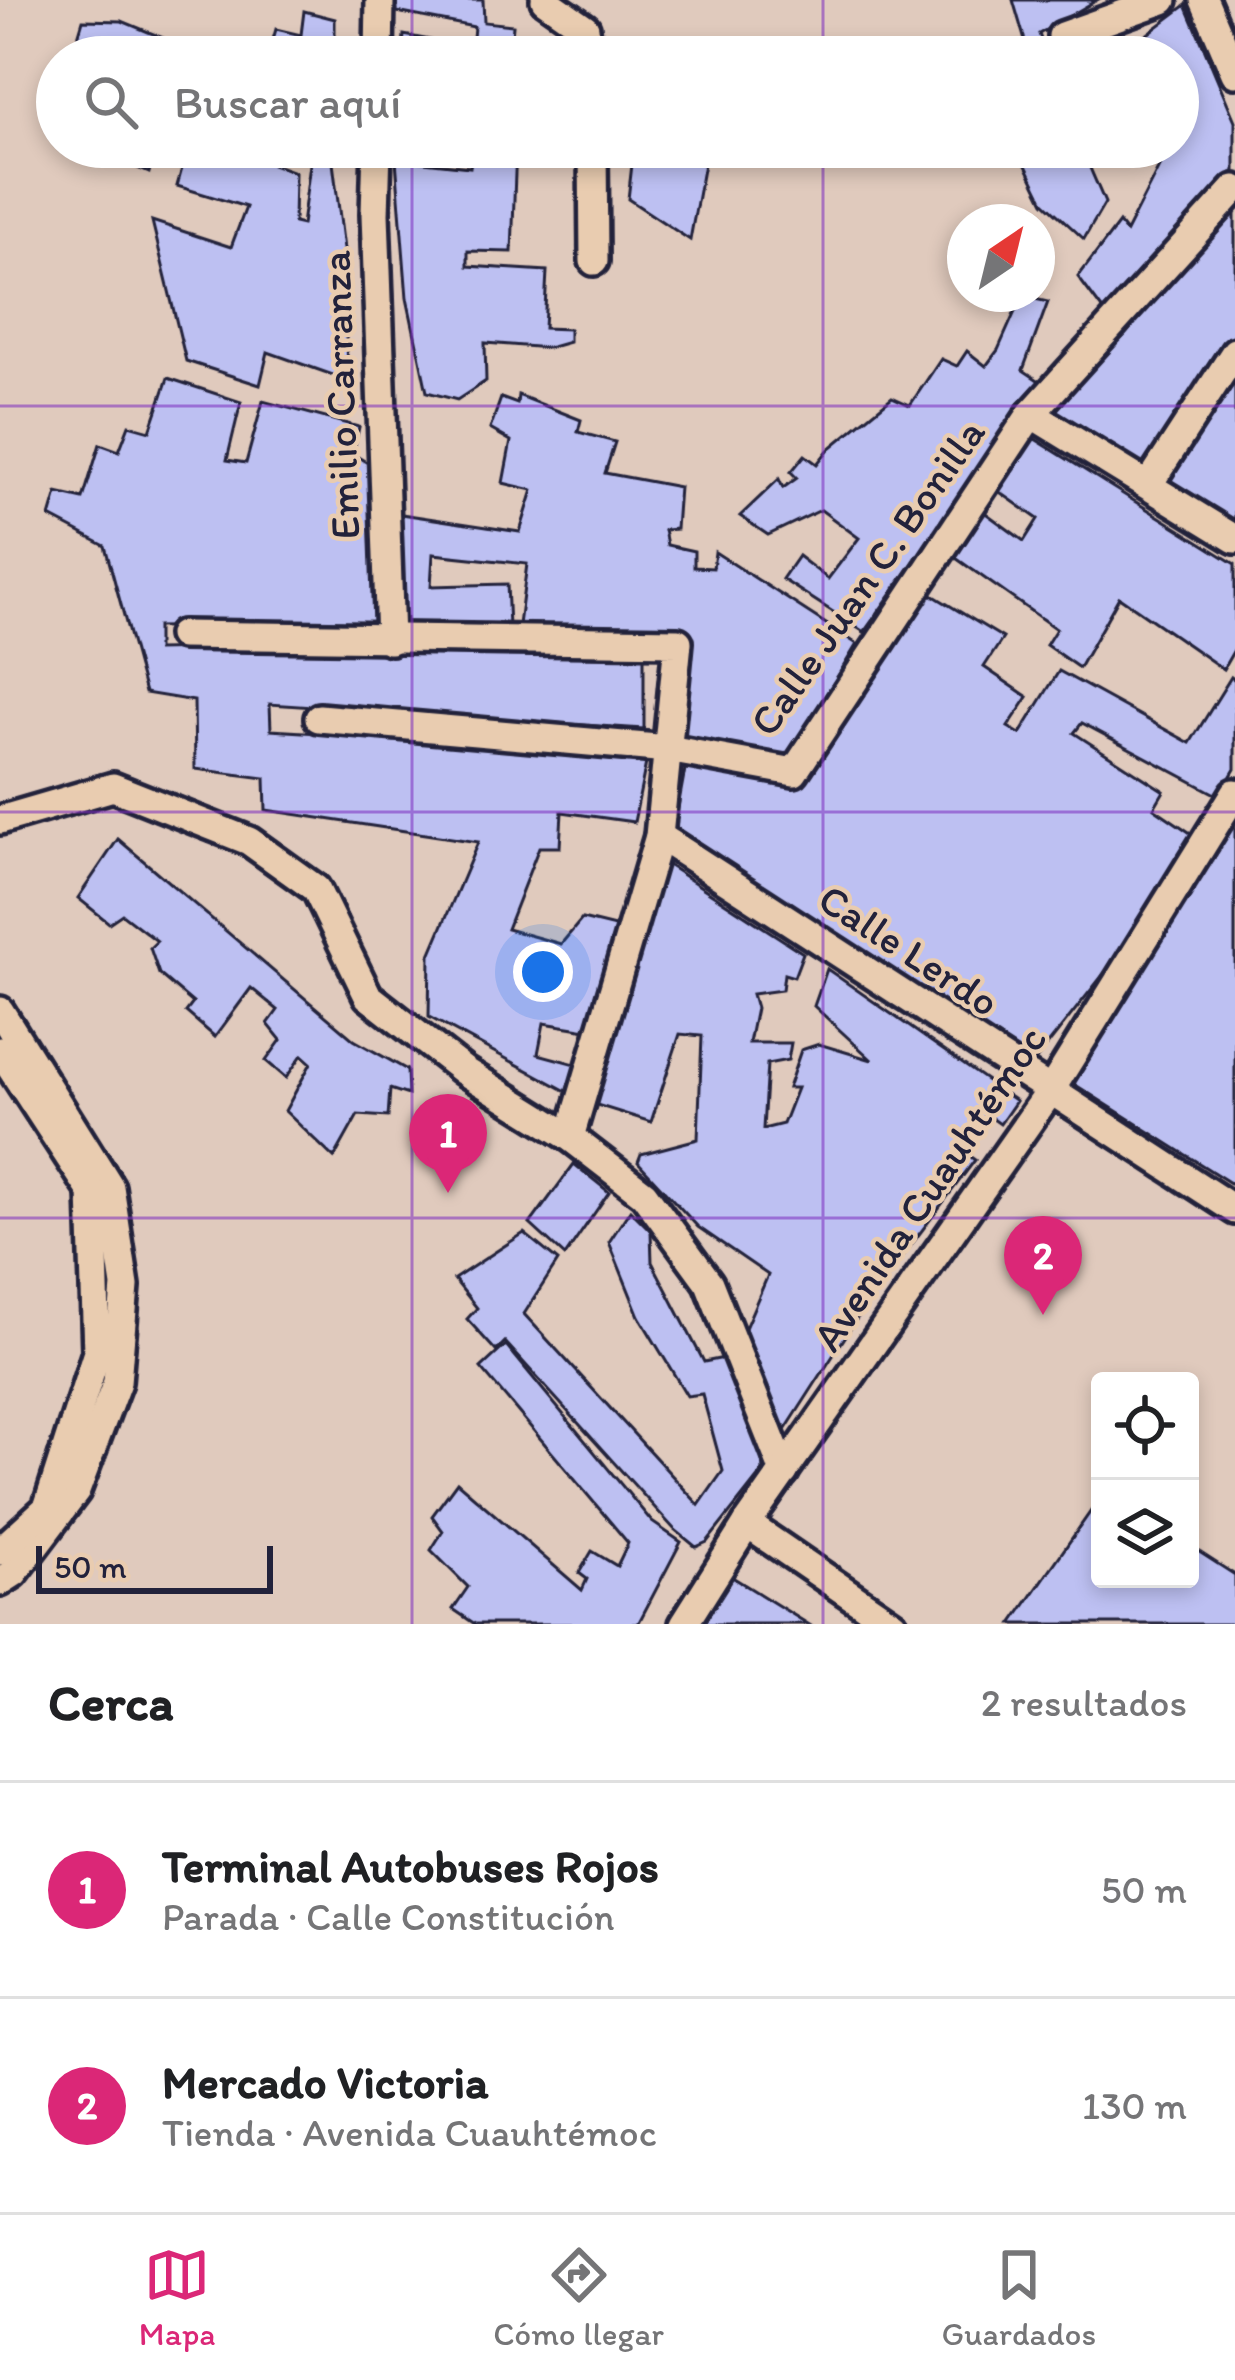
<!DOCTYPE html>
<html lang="es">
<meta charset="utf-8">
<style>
:root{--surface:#fff;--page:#f6f6f6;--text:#202124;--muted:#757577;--line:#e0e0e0;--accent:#db2777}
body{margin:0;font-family:Itim,sans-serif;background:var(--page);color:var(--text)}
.controls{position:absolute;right:36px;bottom:36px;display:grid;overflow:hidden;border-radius:12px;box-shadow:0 6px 18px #0003}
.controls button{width:108px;height:108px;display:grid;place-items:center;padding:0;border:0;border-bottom:3px solid var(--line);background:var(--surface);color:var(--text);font:60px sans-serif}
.compass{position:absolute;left:947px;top:204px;width:108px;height:108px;border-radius:50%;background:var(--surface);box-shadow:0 6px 18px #0003;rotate:35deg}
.scale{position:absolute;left:36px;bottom:30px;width:237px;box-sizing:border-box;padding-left:12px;border:6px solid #22223b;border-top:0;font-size:33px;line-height:42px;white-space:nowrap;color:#22223b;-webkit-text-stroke:9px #e9ccb0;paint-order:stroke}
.you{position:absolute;left:543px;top:972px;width:42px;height:42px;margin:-30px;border:9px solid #fff;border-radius:50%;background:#1a73e8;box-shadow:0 0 0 18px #1a73e833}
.badge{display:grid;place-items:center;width:78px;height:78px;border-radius:50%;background:var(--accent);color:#fff;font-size:39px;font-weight:700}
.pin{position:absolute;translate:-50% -99px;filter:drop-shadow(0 3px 6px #0008)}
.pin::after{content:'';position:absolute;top:63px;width:42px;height:36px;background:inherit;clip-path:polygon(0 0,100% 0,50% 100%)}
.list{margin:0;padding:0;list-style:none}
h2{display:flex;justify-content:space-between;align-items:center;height:156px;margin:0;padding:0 48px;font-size:51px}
h2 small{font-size:39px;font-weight:400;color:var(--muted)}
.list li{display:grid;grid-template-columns:78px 1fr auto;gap:36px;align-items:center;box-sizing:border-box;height:216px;padding:0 48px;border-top:3px solid var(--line)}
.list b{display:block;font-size:45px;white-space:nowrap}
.list p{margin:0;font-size:39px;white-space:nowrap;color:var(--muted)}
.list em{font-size:39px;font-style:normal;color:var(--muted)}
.icon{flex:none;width:66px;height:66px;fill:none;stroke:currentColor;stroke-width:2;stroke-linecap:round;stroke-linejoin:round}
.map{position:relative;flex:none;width:1235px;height:1624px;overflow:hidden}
.search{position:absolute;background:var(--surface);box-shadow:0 6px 18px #0003;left:36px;right:36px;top:36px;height:132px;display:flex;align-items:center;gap:30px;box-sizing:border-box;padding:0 42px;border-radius:66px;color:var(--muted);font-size:45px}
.sheet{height:588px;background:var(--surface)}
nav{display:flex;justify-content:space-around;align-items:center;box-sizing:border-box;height:168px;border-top:3px solid var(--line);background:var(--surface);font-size:33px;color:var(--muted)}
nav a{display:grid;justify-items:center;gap:6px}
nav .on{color:var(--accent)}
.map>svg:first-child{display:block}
</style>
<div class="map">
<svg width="1235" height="1624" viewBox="0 0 1235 1624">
<rect width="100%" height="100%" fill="#e0cabd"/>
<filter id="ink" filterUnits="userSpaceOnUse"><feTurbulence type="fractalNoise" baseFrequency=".00833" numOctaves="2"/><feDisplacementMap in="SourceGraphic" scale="24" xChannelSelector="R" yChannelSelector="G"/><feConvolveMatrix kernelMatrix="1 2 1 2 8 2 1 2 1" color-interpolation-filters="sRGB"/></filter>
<g filter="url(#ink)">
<!-- building -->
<g fill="#bdc0f2" stroke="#22223b" stroke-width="3">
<path d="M397 0H483L484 22 513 25 510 57H402L404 35 472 48 474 27 397 12Z"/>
<path d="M1013 0H1097L1039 34 1047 57H1022L1028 51Z"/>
<path d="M1186 5 1235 121V171L1107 316 1078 277 1119 223 1126 232 1166 153 1163 147H1178V57H1117Z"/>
<path d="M304 11 335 19V57H268L276 29 301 35Z"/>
<path d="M83 20 122 21 209 57H72Z"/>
<path d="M89 147H175L172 160 154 152 149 173Z"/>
<path d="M188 147H225L295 172 294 223 302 225 312 149 306 147H331L344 249 347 380 268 352 260 385 186 361 152 221 231 247 246 207 177 186Z"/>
<path d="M428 147H516L512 252 468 251V266L547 271 544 328 569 329V342L548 348 485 343 486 381 457 400 427 392 407 298 396 159 470 167 472 152Z"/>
<path d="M634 147H707L690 240 628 199Z"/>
<path d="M1012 147H1119L1090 168 1105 203 1084 239 1044 202 1019 151Z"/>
<path d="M1235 209V531L1051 412 1126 334 1183 261Z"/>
<path d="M1022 296 1048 302 1023 370 1041 382 864 632 782 579 798 556 828 579 859 538 821 510 768 535 740 516 779 479 783 488 797 478 791 472 805 455 817 464 829 449 892 397 910 405 941 359 957 366 967 351 986 366 998 350Z"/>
<path d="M168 378 241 402 227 460 246 463 263 401 359 427 353 454 371 465 383 624 157 627V650L301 647 644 654V729L270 704 271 730 648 753 634 822 562 812 560 847H539L507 929 561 944 582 919 619 928 587 1030 544 1023 538 1054 579 1065 570 1093 429 1017 430 955 478 842 266 810 265 778 195 769 194 701 145 693 105 546 50 517 57 493 83 499 100 444 119 451 129 425 150 431Z"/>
<path d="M518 395 581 420 578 432 615 442 605 473 679 487 676 529 664 530 667 545 694 551V567L713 568 715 552 857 644 789 757 681 738 686 640 519 625 527 564 433 554 431 586 507 584 509 627 399 626 395 513 520 532 533 490 503 483 511 441 490 429 501 398 517 404Z"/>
<path d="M1027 434 1235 564V648L1223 669 1119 597 1079 668 1046 645 1056 629 946 551 976 506 1024 541 1038 519 991 486Z"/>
<path d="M921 588 1003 638 984 667 1028 697 1008 727 1020 734 1059 671 1190 743 1231 677 1235 680V769L1219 796 1082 723 1074 733 1164 791 1154 808 1192 834 1125 947 1035 1061 674 829 686 764 798 785Z"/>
<path d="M1235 801V1186L1063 1077Z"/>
<path d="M118 839 354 1040 407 1070 408 1095 390 1089 388 1117 358 1115 334 1158 285 1111 311 1063 302 1055 286 1078 266 1061 281 1040 268 1024 278 1010 251 988 215 1037 186 1012 193 1003 159 974 150 948 157 941 122 914 109 923 78 898Z"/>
<path d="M666 864 803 953 794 977 784 974 782 990 752 994 756 1008 749 1043H791L788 1060 767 1064 763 1129 783 1124 797 1088H788L801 1050 819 1044 872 1060 814 1006 827 969 1016 1101 1000 1124 986 1114 962 1151 975 1160 865 1306 784 1432 739 1342 768 1275 698 1227 638 1162 641 1154 698 1139 702 1036 680 1034 651 1122 587 1102Z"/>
<path d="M574 1164 609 1192 565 1256 530 1224Z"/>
<path d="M630 1210 651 1231 652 1262 704 1362 729 1357 760 1435 763 1471 707 1542 696 1547 674 1529 505 1342 496 1351 467 1319 477 1308 454 1279 524 1233 558 1261 524 1314 699 1505 723 1471 702 1394 687 1396 639 1316 609 1242Z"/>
<path d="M506 1345 652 1522 681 1542 638 1624H475L453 1609 468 1587 431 1550 443 1531 432 1516 457 1482 582 1590 587 1579 579 1573 592 1551 617 1566 628 1543 481 1368Z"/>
<path d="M1100 1498V1579H1190V1546L1235 1575V1624H1012Z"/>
<path d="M729 1575 808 1624H699Z"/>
</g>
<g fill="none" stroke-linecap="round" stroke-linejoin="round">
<!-- minor casing -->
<g stroke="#22223b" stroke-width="36">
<g id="minor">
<path d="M545 0 585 28 587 57"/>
<path d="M1204 0 1235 73"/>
<path d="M1062 36 1163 0"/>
<path d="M379 57 380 0"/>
<path d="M377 147 375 214 390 640"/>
<path d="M593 147 594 261"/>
<path d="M1031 414 1235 539"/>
<path d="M1149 484 1235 352"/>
<path d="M182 635 678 642 659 836 570 1137"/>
<path d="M319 718 668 749 794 772 1031 414 1235 189"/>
<path d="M0 820 113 787 249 841 316 889 368 996 464 1071 570 1137 644 1194 709 1283 784 1472"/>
<path d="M659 836 1235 1210"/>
<path d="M0 1011 110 1187 125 1286 117 1382 76 1491 14 1573 0 1582"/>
<path d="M0 1051 92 1192 97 1352 47 1508 0 1551"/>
<path d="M747 1524 893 1624"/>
<path d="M684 1624 747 1524 1049 1093 1235 793"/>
</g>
</g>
<!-- minor -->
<use href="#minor" stroke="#e9ccb0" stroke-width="27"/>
</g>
</g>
<!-- grid -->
<path fill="none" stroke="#7b2cbf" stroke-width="3" stroke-opacity="0.55" d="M412 0V57M823 0V57M412 147V1624M823 147V1624M0 406H1235M0 812H1235M0 1218H1235"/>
<g text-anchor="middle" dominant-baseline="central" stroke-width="9" stroke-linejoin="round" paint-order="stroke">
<!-- street labels -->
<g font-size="42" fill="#22223b" stroke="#e9ccb0">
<text transform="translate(340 395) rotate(-92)">Emilio Carranza</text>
<text transform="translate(867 577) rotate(-55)">Calle Juan C. Bonilla</text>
<text transform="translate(909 950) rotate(33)">Calle Lerdo</text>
<text transform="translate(929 1188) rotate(-56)">Avenida Cuauhtémoc</text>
</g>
</g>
</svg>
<div class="controls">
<button><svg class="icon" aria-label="locate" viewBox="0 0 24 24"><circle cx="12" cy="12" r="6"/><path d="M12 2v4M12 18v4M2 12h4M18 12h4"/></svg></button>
<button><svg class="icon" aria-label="layers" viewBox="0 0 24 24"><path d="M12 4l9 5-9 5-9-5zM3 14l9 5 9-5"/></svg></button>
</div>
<svg class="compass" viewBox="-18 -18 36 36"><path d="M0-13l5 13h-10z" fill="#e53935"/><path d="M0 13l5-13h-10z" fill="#757577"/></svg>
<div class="scale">50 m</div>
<div class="you"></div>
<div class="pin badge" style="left:448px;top:1193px">1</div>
<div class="pin badge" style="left:1043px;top:1315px">2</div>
<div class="search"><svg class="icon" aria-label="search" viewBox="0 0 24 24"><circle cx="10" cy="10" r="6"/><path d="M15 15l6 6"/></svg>Buscar aquí</div>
</div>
<section class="sheet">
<h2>Cerca<small>2 resultados</small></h2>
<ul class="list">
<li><span class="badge">1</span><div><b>Terminal Autobuses Rojos</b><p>Parada · Calle Constitución</p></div><em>50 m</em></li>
<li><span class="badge">2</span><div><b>Mercado Victoria</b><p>Tienda · Avenida Cuauhtémoc</p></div><em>130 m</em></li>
</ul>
</section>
<nav>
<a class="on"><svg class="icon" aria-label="map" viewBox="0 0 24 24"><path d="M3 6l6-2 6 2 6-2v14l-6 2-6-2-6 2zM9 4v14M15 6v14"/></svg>Mapa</a>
<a><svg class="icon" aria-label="directions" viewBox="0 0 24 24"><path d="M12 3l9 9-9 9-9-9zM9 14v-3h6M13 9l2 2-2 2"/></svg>Cómo llegar</a>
<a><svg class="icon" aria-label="saved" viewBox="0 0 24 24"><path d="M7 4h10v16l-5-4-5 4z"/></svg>Guardados</a>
</nav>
